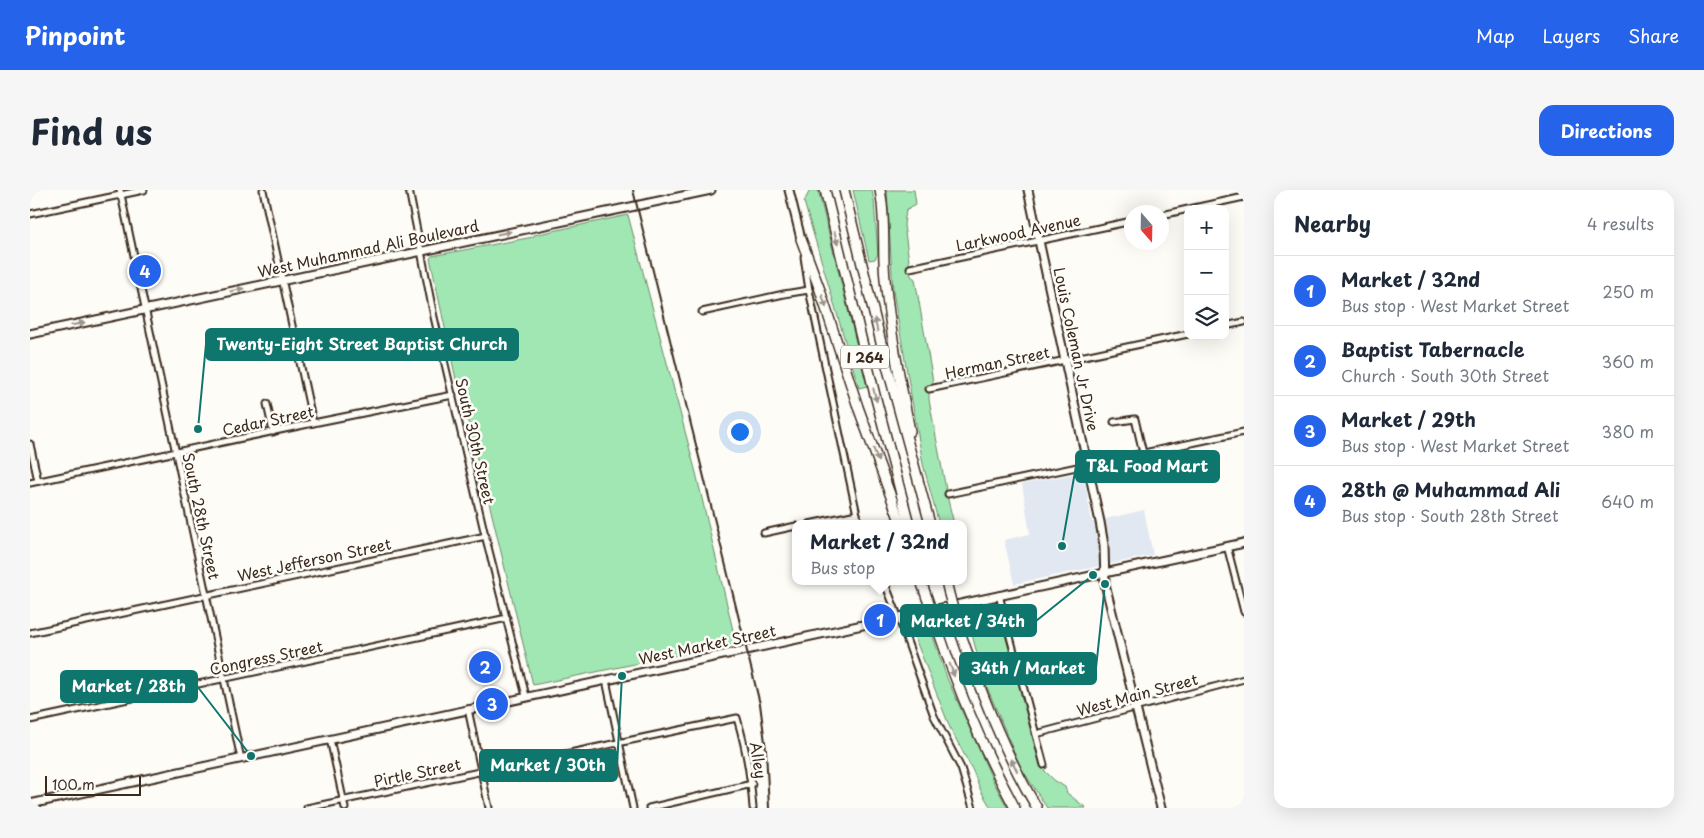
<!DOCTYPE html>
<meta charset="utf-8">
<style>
:root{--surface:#fff;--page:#f6f6f7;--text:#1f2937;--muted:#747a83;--line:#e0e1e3;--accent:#2563eb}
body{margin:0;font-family:"Playpen Sans",sans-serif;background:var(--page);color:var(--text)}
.controls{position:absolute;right:15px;top:15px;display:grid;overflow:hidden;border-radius:10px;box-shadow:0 5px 20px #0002}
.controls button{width:45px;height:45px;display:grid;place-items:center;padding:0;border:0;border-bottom:1px solid var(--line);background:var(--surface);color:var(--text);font:25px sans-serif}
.compass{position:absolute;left:1094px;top:15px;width:45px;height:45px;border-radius:50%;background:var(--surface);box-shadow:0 5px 20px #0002;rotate:160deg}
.scale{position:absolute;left:15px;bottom:12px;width:96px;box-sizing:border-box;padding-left:5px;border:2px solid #3b2a1e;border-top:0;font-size:14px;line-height:18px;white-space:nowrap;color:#3b2a1e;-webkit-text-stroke:4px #fdfcf7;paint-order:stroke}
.you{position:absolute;left:709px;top:241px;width:18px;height:18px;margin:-12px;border:4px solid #fff;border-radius:50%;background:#1a73e8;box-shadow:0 0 0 8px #1a73e833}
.badge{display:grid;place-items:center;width:32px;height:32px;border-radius:50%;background:var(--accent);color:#fff;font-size:16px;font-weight:700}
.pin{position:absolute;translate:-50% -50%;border:2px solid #fff;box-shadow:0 1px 5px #0006}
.popup{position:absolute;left:762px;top:330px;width:175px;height:65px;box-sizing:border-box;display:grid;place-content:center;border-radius:10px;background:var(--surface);filter:drop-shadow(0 1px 4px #0005);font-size:16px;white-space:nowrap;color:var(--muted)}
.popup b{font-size:19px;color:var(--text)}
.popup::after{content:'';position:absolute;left:50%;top:100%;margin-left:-10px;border:10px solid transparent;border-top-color:var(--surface)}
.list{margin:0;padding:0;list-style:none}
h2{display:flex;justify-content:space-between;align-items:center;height:65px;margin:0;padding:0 20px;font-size:21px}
h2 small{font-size:16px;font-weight:400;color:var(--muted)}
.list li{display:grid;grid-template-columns:32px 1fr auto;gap:15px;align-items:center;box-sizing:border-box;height:70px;padding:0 20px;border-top:1px solid var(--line)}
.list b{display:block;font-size:19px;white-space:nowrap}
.list p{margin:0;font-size:16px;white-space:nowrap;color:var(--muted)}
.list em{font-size:16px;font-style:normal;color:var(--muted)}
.icon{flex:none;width:28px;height:28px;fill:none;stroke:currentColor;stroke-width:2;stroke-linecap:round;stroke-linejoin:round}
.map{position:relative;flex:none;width:1214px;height:618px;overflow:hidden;border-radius:15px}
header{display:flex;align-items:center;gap:30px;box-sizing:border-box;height:70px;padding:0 25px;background:var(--accent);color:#fff}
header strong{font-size:24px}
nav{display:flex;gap:28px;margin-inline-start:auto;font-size:18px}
.intro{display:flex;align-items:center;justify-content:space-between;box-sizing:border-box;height:120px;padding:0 30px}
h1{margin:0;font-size:35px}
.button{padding:12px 22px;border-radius:15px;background:var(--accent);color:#fff;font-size:18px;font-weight:700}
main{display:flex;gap:30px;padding:0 30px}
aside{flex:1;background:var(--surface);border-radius:15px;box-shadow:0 5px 20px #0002}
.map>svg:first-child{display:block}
</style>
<header>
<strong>Pinpoint</strong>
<nav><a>Map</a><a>Layers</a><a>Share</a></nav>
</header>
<div class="intro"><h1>Find us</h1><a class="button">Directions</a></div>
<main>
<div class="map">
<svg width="1214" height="618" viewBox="0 0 1214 618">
<rect width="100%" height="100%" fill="#fdfcf7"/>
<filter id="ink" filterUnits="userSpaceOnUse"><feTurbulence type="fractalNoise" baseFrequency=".02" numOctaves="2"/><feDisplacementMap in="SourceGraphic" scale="10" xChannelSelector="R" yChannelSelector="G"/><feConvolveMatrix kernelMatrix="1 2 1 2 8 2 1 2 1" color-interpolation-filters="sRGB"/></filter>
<g filter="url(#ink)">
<!-- built -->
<path fill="#e1e8f2" d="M1053 282 1062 332 1114 320 1123 365 984 394 974 350 1000 344 992 294Z"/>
<!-- green -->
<g fill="#a1e7b3" stroke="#6e8868">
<path d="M780 0H788L837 196 829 198 774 12Z"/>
<path d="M823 0H842L844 11 848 64 845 69 839 70Z"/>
<path d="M857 0H884L886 14 876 20 874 35 881 86 885 89 903 192 899 199V210L918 310 924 334H909L893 274 863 101Z"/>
<path d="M598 25 666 283 706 453 503 495 457 304 455 302 430 199 427 194 400 68 402 66 503 47 504 45Z"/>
<path d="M966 413 1013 579 1024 590 1035 597 1037 603 1056 618H1017L990 576 954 490 936 422Z"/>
<path d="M890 429 898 432 917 488 964 593 978 618H961L951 601 943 581 920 538 883 443 884 432Z"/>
</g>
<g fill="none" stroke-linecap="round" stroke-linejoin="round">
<!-- street casing -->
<g stroke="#3b2a1e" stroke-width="9">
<g id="street">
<path d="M90 0 211 569"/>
<path d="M233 0 283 233"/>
<path d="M379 0 404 127 454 341 496 506"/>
<path d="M1159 19 1214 7"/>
<path d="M0 24 114 0"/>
<path d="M1132 25 1158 19"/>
<path d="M774 67 779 100 829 334"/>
<path d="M880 78 1102 31"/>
<path d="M672 122 754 104 779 100"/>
<path d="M1195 136 1214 132"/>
<path d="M899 199 1158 144"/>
<path d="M237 214 243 242"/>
<path d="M1084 232 1105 229 1113 263"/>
<path d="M0 254 8 291"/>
<path d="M0 293 283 233 423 205"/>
<path d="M918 304 1214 242"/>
<path d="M779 334 827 324"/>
<path d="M734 343 766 336"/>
<path d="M1197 356 1214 422"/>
<path d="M854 391 868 426 904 526 931 578 943 618"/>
<path d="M969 405 1014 575"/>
<path d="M0 443 456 346"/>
<path d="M576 490 603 618"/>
<path d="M438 519 459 618"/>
<path d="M0 530 477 428"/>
<path d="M1006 544 1214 489"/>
<path d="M300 549 315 618"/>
<path d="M277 618 707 528C716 558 721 587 723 618"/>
<path d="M619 618 722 594"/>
</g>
</g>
<!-- secondary casing -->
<g stroke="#3b2a1e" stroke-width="11">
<g id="secondary">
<path d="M759 0 771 49"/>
<path d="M998 0 1070 332 1074 355 1075 394 1131 618"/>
<path d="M0 144 681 0"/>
<path d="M0 614 1214 353"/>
</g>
</g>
<!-- highway casing -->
<g stroke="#3b2a1e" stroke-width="12">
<g id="highway">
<path d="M795 0 845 205 879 334"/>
<path d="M814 0 853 161 900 334"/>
<path d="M850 0C856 29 852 59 855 89 860 140 870 191 880 241"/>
<path d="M771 49 790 100 828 217 871 334"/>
<path d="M891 391 897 408"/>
<path d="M916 391 919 404"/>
<path d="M926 430C948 495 972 559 1007 618"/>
<path d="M906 434C927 498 953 559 985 618"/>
</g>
</g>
<!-- street -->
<use href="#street" stroke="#fdfcf7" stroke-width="5"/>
<!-- secondary -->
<use href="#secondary" stroke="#fdfcf7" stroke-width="7"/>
<!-- highway -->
<use href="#highway" stroke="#fdfcf7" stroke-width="9"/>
<!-- rail -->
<path stroke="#3b2a1e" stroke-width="2" d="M603 0 730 514 736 560 739 618"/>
<!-- highway-bridge casing -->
<g stroke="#3b2a1e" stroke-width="12" stroke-linecap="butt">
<g id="highway-bridge">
<path d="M919 404 926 430"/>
<path d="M897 408 906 434"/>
</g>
</g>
<!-- highway-bridge -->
<use href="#highway-bridge" stroke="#fdfcf7" stroke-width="9"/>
</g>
<!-- one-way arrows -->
<defs><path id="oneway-solid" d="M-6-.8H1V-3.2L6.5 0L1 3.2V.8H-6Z" transform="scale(1.25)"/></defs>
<g fill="#9c938a">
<use href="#oneway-solid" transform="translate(474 43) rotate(-12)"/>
<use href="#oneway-solid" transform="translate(806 48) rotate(77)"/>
<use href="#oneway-solid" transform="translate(207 100) rotate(-12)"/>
<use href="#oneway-solid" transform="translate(794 111) rotate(72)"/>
<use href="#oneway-solid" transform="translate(48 134) rotate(-12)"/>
<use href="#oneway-solid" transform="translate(846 135) rotate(-104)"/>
<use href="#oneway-solid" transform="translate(845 205) rotate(75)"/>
<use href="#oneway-solid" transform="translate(846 265) rotate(69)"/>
<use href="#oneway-solid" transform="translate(922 480) rotate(70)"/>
<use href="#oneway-solid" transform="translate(984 575) rotate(-117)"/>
</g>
</g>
<g text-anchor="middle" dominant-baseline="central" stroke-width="5" stroke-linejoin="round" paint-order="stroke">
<!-- shield labels -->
<rect fill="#fdfcf7" stroke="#75695f" stroke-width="1" x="811" y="155.5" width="48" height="23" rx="4"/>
<g font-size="14" font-weight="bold" fill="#3b2a1e">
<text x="835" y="167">I 264</text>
</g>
<!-- street labels -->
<g font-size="15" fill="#3b2a1e" stroke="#fdfcf7">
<text transform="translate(988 42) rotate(-12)">Larkwood Avenue</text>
<text transform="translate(338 58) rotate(-12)">West Muhammad Ali Boulevard</text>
<text transform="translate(1047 159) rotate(78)">Louis Coleman Jr Drive</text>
<text transform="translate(967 172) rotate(-12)">Herman Street</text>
<text transform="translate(238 230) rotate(-12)">Cedar Street</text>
<text transform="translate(446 251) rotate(77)">South 30th Street</text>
<text transform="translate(172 326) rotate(78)">South 28th Street</text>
<text transform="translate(284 369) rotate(-12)">West Jefferson Street</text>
<text transform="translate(677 454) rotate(-12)">West Market Street</text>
<text transform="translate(236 467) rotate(-12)">Congress Street</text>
<text transform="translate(1107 504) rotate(-15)">West Main Street</text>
<text transform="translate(729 570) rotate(80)">Alley</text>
<text transform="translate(387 582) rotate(-12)">Pirtle Street</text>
</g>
</g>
<!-- callouts -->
<path fill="none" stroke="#0f766e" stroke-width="2" d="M168 239L176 154M1032 356L1046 276M1063 385L1006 431M1075 394L1066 478M221 566L167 496M592 486L587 576"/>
<g fill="#0f766e" stroke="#fdfcf7" stroke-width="2">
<circle cx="168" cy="239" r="5"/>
<circle cx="1032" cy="356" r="5"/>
<circle cx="1063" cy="385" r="5"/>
<circle cx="1075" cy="394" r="5"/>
<circle cx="221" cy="566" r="5"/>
<circle cx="592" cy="486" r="5"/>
</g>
<g fill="#0f766e" stroke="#0f766e" stroke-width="2">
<rect x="176" y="139" width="312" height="31" rx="5"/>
<rect x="1046" y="261" width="143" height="31" rx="5"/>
<rect x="871" y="415" width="135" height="31" rx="5"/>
<rect x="930" y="463" width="136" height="31" rx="5"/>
<rect x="31" y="481" width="136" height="31" rx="5"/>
<rect x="450" y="560" width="137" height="31" rx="5"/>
</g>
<g font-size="16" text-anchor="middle" font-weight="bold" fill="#fff">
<text x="332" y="160">Twenty-Eight Street Baptist Church</text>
<text x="1117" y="282">T&amp;L Food Mart</text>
<text x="938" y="437">Market / 34th</text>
<text x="998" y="484">34th / Market</text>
<text x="99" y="502">Market / 28th</text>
<text x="518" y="581">Market / 30th</text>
</g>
</svg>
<div class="controls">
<button>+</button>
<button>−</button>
<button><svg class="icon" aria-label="layers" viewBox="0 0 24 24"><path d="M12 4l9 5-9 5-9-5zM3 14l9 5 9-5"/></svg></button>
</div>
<svg class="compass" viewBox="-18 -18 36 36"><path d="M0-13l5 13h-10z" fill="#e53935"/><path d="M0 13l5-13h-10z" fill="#747a83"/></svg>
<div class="scale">100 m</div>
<div class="you"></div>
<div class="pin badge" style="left:850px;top:430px">1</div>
<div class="popup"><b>Market / 32nd</b>Bus stop</div>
<div class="pin badge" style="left:455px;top:477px">2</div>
<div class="pin badge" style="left:462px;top:514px">3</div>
<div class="pin badge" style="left:115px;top:81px">4</div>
</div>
<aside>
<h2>Nearby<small>4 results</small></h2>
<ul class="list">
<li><span class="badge">1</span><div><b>Market / 32nd</b><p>Bus stop · West Market Street</p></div><em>250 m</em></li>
<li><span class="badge">2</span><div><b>Baptist Tabernacle</b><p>Church · South 30th Street</p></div><em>360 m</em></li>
<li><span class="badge">3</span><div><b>Market / 29th</b><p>Bus stop · West Market Street</p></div><em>380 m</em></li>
<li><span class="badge">4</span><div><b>28th @ Muhammad Ali</b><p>Bus stop · South 28th Street</p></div><em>640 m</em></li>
</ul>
</aside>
</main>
